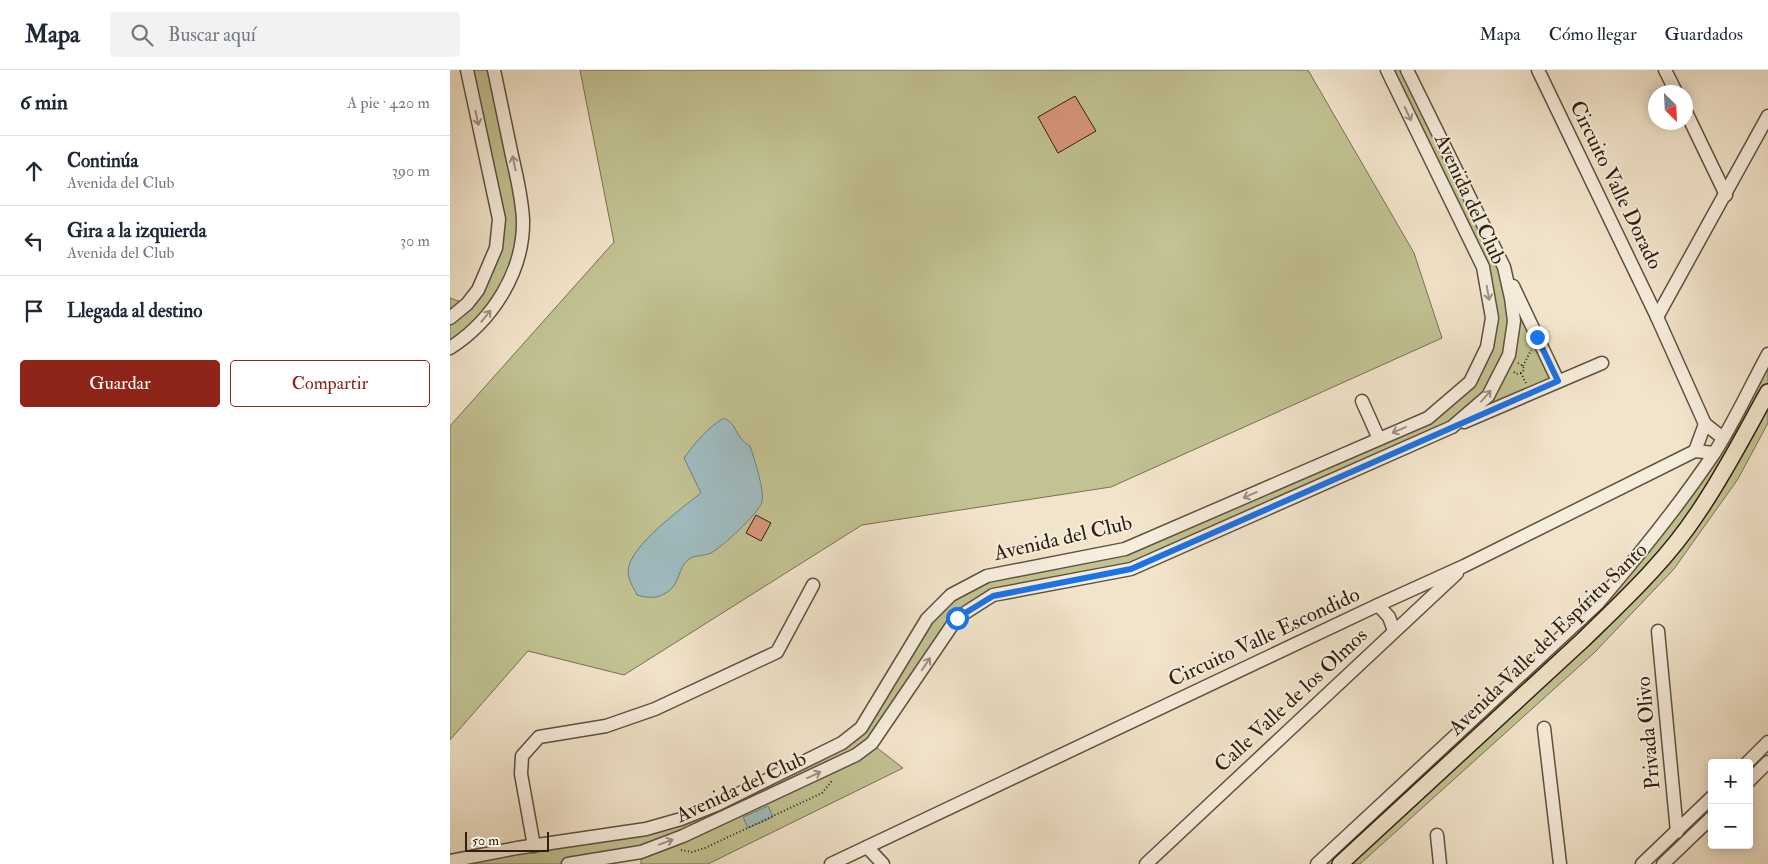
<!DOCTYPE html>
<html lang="es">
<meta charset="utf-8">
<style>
:root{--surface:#fff;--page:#f2f2f3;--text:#1f2937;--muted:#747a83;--line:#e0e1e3;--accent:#8f2418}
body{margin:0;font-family:"IM FELL Double Pica",serif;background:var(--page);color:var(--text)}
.controls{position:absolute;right:15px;bottom:15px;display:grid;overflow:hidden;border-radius:5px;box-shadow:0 2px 12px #0003}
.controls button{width:45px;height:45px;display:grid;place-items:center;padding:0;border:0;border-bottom:1px solid var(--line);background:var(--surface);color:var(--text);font:25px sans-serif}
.compass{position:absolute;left:1198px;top:15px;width:45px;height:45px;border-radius:50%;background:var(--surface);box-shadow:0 2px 12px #0003;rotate:156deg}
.scale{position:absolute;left:15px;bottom:12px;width:84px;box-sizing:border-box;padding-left:5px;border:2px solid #2c2111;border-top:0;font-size:14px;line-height:18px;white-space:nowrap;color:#2c2111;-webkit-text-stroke:4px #f7eddd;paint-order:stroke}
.stop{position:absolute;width:15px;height:15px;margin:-11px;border:4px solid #1a73e8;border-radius:50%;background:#fff}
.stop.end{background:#1a73e8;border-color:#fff;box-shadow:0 1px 5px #0008}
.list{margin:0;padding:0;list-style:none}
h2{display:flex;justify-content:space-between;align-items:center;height:65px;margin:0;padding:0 20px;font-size:21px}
h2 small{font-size:16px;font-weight:400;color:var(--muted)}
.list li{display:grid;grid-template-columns:32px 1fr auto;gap:15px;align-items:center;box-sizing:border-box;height:70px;padding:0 20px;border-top:1px solid var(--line)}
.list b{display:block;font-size:19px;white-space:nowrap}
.list p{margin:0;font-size:16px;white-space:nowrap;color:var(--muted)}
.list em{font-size:16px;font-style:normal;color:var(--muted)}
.actions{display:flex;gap:10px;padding:15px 20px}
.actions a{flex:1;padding:11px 0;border:1px solid var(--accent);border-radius:5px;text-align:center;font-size:18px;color:var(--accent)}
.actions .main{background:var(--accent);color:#fff}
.icon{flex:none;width:28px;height:28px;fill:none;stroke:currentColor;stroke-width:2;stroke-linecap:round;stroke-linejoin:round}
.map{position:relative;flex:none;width:1318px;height:794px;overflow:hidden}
header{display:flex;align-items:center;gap:30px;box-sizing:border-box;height:70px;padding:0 25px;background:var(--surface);border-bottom:1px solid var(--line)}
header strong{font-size:24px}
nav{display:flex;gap:28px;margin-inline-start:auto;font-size:18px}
.search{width:350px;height:45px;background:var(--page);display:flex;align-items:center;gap:12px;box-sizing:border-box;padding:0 18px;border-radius:5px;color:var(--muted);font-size:19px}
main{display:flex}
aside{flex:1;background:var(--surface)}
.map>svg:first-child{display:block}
</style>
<header>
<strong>Mapa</strong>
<div class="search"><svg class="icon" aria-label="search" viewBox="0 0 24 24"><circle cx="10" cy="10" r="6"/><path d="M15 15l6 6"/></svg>Buscar aquí</div>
<nav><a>Mapa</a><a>Cómo llegar</a><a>Guardados</a></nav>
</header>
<main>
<aside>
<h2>6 min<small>A pie · 420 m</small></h2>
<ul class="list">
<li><svg class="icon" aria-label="ahead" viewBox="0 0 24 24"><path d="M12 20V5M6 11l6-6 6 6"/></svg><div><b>Continúa</b><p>Avenida del Club</p></div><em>390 m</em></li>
<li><svg class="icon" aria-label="left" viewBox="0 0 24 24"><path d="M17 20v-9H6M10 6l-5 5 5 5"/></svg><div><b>Gira a la izquierda</b><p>Avenida del Club</p></div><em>30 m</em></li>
<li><svg class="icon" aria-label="arrive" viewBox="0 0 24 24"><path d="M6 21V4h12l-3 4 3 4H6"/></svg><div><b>Llegada al destino</b></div></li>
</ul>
<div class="actions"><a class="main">Guardar</a><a>Compartir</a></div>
</aside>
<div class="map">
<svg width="1318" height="794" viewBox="0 0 1318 794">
<rect width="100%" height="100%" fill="#f2e4cb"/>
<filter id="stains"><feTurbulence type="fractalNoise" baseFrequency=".004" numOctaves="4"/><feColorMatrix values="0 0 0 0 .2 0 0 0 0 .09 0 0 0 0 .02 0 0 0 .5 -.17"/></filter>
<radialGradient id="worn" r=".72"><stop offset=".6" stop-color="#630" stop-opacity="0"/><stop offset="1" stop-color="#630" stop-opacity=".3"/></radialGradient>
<!-- green -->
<g fill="#c2c292" stroke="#777252">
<path d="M17 0H44L73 151 51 225 0 278V228L17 234 28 220 49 149Z"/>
<path d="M130 0H858L964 183 992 268 661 417 412 455 174 605 78 581 0 670V356L164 172Z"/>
<path d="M937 0H957L1108 311 681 499 543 525 507 548 422 674 453 698 258 794H191V782L118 794H0L231 749 411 658 477 549 537 506 675 479 978 348 1020 312 1037 277 1033 197Z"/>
<path d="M1318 284V353L1288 409 1224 499 1144 583 910 794H867L1148 533 1228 435Z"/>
</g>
<!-- water -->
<g fill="#a0bcc1" stroke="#727e7b">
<path d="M274 348C288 354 284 367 300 376 304 388 315 421 312 432 308 444 273 476 261 483 254 486 245 485 239 489 227 498 231 514 216 523 206 529 198 528 187 525 183 517 178 510 178 500 180 476 232 438 251 423L234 388C246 372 257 358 274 348Z"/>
<path d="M318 736 323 747 298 758 293 747Z"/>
</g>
<!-- building -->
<g fill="#d89679" stroke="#2c2111">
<path d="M625 26 646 61 608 83 588 47Z"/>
<path d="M306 445 321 453 311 471 296 463Z"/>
</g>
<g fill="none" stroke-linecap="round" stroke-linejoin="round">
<!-- minor casing -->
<g stroke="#5e5240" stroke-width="15">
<g id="minor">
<path d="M1088 0 1207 247 1255 354 1273 368"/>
<path d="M1215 0 1226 22"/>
<path d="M1236 42 1276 125"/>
<path d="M1063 216 1108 311"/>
<path d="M1207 247 1318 46"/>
<path d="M0 248 17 234 28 220 46 178 49 149 17 0"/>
<path d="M0 278C42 251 74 202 73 150 72 129 67 107 62 86 56 57 50 29 44 0"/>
<path d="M912 331 929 369"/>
<path d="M1014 352 1152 293"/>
<path d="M1245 381 1255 354"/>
<path d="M928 535 939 547 944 561"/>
<path d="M1208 561 1227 762"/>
<path d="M1094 658 1110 794"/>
<path d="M1297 693 1318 672"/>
<path d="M1299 711 1318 692"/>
<path d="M987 765 990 794"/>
<path d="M84 776 71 704 72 686 89 667 156 656 205 639 327 582 363 515"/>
<path d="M417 777 433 794"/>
<path d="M0 791 67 778 196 759 231 749 266 735 392 673 411 658 477 549 501 525 537 506 675 479 978 348 1020 312 1037 277 1042 248 1033 197 937 0"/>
<path d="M118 794 191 782 233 766 406 685 422 673 507 548 543 525 681 499 1002 357 1038 326 1059 285 1064 251 1061 228 1054 197 957 0"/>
<path d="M381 794 928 535 1014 496 1245 381 1264 383"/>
<path d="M696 794 1007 503"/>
<path d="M867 794 1148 533C1189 485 1228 437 1263 385 1284 353 1300 317 1318 284"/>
<path d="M1192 794 1262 727"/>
<path d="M1213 794 1262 747"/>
</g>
</g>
<!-- major casing -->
<g stroke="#2c2111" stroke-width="18">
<path id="major" d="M890 794 1134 569C1174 530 1216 491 1247 444 1274 405 1295 363 1318 322"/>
</g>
<!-- path -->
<g stroke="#2c2111" stroke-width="2" stroke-dasharray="1 2.5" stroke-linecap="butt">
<path d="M1068 293 1073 296 1074 300 1071 303 1076 313"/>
<path d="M1073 296 1081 280"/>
<path d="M1064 302 1066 304 1071 303"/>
<path d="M231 780 242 782 255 778 372 723 381 712V711"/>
</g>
<!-- minor -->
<use href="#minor" stroke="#f7eddd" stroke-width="12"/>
<!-- major -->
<use href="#major" stroke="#f2e4cb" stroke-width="15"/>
</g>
<!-- one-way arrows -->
<defs><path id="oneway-shaft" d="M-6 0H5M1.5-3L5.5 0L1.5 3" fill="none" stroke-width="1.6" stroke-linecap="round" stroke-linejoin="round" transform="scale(1.25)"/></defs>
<g stroke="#9c9181">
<use href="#oneway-shaft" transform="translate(958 44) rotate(64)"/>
<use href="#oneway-shaft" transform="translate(27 48) rotate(78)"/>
<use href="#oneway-shaft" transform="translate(64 93) rotate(-102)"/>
<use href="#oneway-shaft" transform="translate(1038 223) rotate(80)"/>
<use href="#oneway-shaft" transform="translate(36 246) rotate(-51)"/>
<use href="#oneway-shaft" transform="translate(1036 326) rotate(-49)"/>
<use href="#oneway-shaft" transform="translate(949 360) rotate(157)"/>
<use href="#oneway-shaft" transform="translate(800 425) rotate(156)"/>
<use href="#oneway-shaft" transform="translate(476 594) rotate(-56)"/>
<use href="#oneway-shaft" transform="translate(364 705) rotate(-25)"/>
<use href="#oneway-shaft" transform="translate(216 772) rotate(-20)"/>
</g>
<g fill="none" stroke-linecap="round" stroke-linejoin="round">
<!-- route -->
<path stroke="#1a73e8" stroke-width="6" d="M507 548 543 526 681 499 1108 311 1087 267"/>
</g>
<g text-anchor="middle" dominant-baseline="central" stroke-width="4" stroke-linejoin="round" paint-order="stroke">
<!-- street labels -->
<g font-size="21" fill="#2c2111" stroke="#f7eddd">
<text transform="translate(1166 115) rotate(64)">Circuito Valle Dorado</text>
<text transform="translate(1020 129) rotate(65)">Avenida del Club</text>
<text transform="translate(613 468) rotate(-13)">Avenida del Club</text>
<text transform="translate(814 567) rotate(-25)">Circuito Valle Escondido</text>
<text transform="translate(1098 569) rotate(-44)">Avenida Valle del Espíritu Santo</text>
<text transform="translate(841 630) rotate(-43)">Calle Valle de los Olmos</text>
<text transform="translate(1198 663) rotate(-95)">Privada Olivo</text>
<text transform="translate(291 717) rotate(-25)">Avenida del Club</text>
</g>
</g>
<rect width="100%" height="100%" filter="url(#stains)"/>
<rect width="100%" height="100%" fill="url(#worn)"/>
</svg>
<div class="controls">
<button>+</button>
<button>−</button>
</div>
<svg class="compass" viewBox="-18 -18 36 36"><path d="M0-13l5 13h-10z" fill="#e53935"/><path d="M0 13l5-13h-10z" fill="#747a83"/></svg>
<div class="scale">50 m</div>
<div class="stop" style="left:507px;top:548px"></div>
<div class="stop end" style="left:1087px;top:267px"></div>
</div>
</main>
